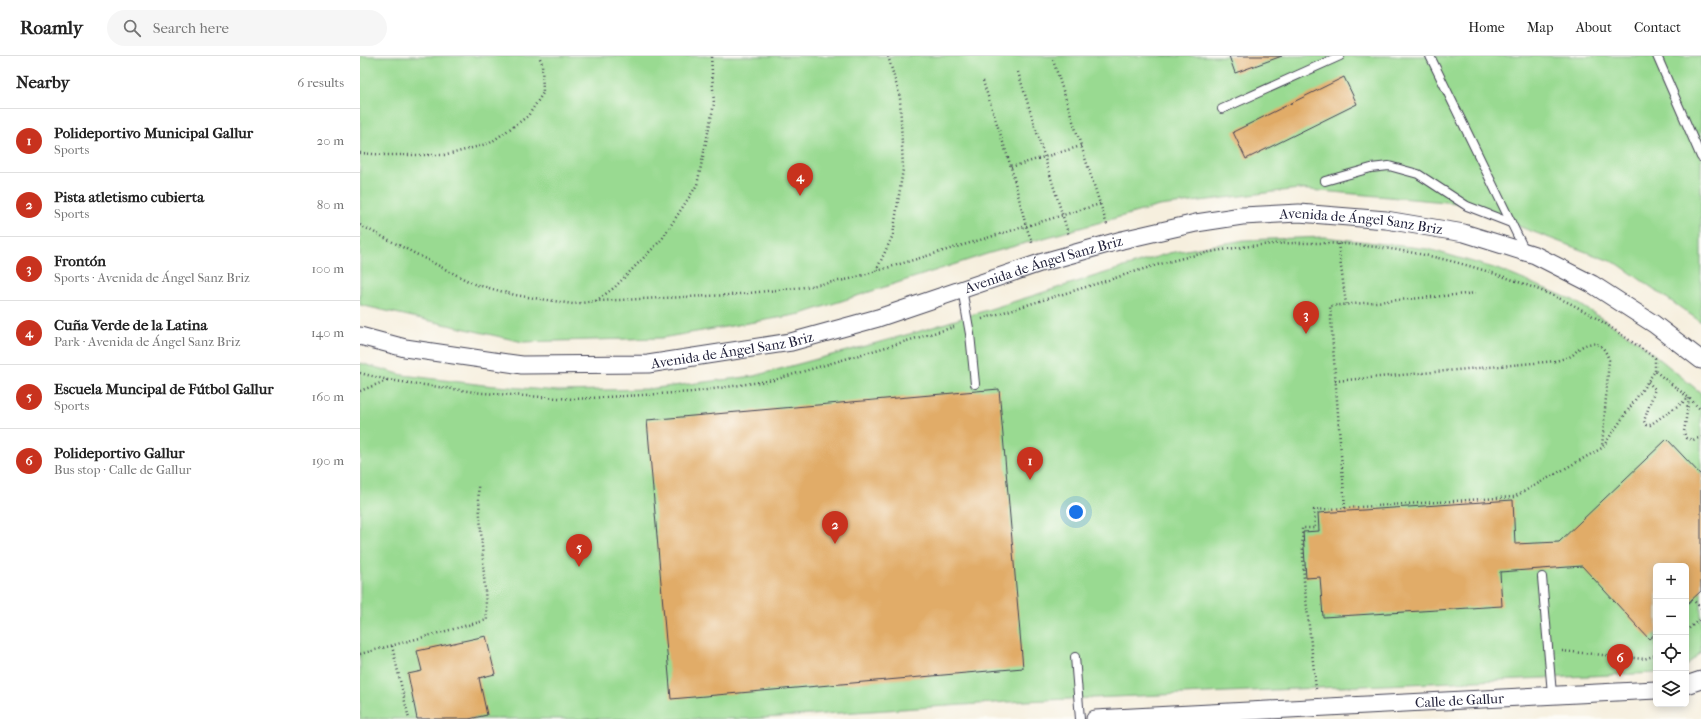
<!DOCTYPE html>
<meta charset="utf-8">
<style>
:root{--surface:#fff;--page:#f6f6f6;--text:#222;--muted:#767676;--line:#e0e0e0;--accent:#c8321e}
body{margin:0;font-family:"IM FELL French Canon",serif;background:var(--page);color:var(--text)}
.controls{position:absolute;right:12px;bottom:12px;display:grid;overflow:hidden;border-radius:6px;box-shadow:0 2px 10px #0003}
.controls button{width:36px;height:36px;display:grid;place-items:center;padding:0;border:0;border-bottom:1px solid var(--line);background:var(--surface);color:var(--text);font:20px sans-serif}
.you{position:absolute;left:716px;top:456px;width:14px;height:14px;margin:-10px;border:3px solid #fff;border-radius:50%;background:#1a73e8;box-shadow:0 0 0 6px #1a73e833}
.badge{display:grid;place-items:center;width:26px;height:26px;border-radius:50%;background:var(--accent);color:#fff;font-size:13px;font-weight:700}
.pin{position:absolute;translate:-50% -33px;filter:drop-shadow(0 1px 2px #0008)}
.pin::after{content:'';position:absolute;top:21px;width:14px;height:12px;background:inherit;clip-path:polygon(0 0,100% 0,50% 100%)}
.list{margin:0;padding:0;list-style:none}
h2{display:flex;justify-content:space-between;align-items:center;height:52px;margin:0;padding:0 16px;font-size:17px}
h2 small{font-size:13px;font-weight:400;color:var(--muted)}
.list li{display:grid;grid-template-columns:26px 1fr auto;gap:12px;align-items:center;box-sizing:border-box;height:64px;padding:0 16px;border-top:1px solid var(--line)}
.list b{display:block;font-size:15px;white-space:nowrap}
.list p{margin:0;font-size:13px;white-space:nowrap;color:var(--muted)}
.list em{font-size:13px;font-style:normal;color:var(--muted)}
.icon{flex:none;width:22px;height:22px;fill:none;stroke:currentColor;stroke-width:2;stroke-linecap:round;stroke-linejoin:round}
.map{position:relative;flex:none;width:1341px;height:663px;overflow:hidden}
header{display:flex;align-items:center;gap:24px;box-sizing:border-box;height:56px;padding:0 20px;background:var(--surface);border-bottom:1px solid var(--line)}
header strong{font-size:19px}
nav{display:flex;gap:22px;margin-inline-start:auto;font-size:14px}
.search{width:280px;height:36px;background:var(--page);display:flex;align-items:center;gap:10px;box-sizing:border-box;padding:0 14px;border-radius:22px;color:var(--muted);font-size:15px}
main{display:flex}
aside{flex:1;background:var(--surface)}
.map>svg:first-child{display:block}
</style>
<header>
<strong>Roamly</strong>
<div class="search"><svg class="icon" aria-label="search" viewBox="0 0 24 24"><circle cx="10" cy="10" r="6"/><path d="M15 15l6 6"/></svg>Search here</div>
<nav><a>Home</a><a>Map</a><a>About</a><a>Contact</a></nav>
</header>
<main>
<aside>
<h2>Nearby<small>6 results</small></h2>
<ul class="list">
<li><span class="badge">1</span><div><b>Polideportivo Municipal Gallur</b><p>Sports</p></div><em>20 m</em></li>
<li><span class="badge">2</span><div><b>Pista atletismo cubierta</b><p>Sports</p></div><em>80 m</em></li>
<li><span class="badge">3</span><div><b>Frontón</b><p>Sports · Avenida de Ángel Sanz Briz</p></div><em>100 m</em></li>
<li><span class="badge">4</span><div><b>Cuña Verde de la Latina</b><p>Park · Avenida de Ángel Sanz Briz</p></div><em>140 m</em></li>
<li><span class="badge">5</span><div><b>Escuela Muncipal de Fútbol Gallur</b><p>Sports</p></div><em>160 m</em></li>
<li><span class="badge">6</span><div><b>Polideportivo Gallur</b><p>Bus stop · Calle de Gallur</p></div><em>190 m</em></li>
</ul>
</aside>
<div class="map">
<svg width="1341" height="663" viewBox="0 0 1341 663">
<rect width="100%" height="100%" fill="#fdfcf7"/>
<filter id="ink" filterUnits="userSpaceOnUse"><feTurbulence type="fractalNoise" baseFrequency=".025" numOctaves="2"/><feDisplacementMap in="SourceGraphic" scale="8" xChannelSelector="R" yChannelSelector="G"/><feConvolveMatrix kernelMatrix="1 2 1 2 8 2 1 2 1" color-interpolation-filters="sRGB"/></filter>
<filter id="wash" filterUnits="userSpaceOnUse"><feTurbulence type="fractalNoise" baseFrequency=".012" numOctaves="4" result="noise"/><feDisplacementMap in="SourceGraphic" scale="16" xChannelSelector="R" yChannelSelector="G"/><feGaussianBlur stdDeviation="0.9" result="paint"/><feColorMatrix in="noise" values="0 0 0 0 0 0 0 0 0 0 0 0 0 0 0 0 0 1.4 0 .05"/><feComposite in="paint" operator="in"/></filter>
<g filter="url(#wash)">
<rect width="100%" height="100%" fill="#f6efde"/>
<!-- green -->
<g fill="#99da91" stroke="#5e7e66">
<path d="M0 0H1341V266L1258 208 1097 147 938 133 799 150 630 197 441 258 301 282 163 286 0 249Z"/>
<path d="M964 181 1068 193 1137 213 1213 244 1279 286 1341 337V596L1326 610V510H1296V617L664 645 388 663H0V307L43 319 124 329 198 335 288 333 394 320 557 276 809 197 884 184Z"/>
</g>
<g id="blocks">
<!-- building -->
<g fill="#e1ac68">
<path d="M869 0H922L875 17Z"/>
<path d="M984 21 997 48 886 103 873 76Z"/>
<path d="M639 333 663 612 311 643 287 364Z"/>
<path d="M1307 383 1341 419V535L1326 549V510H1296V577L1289 583 1222 510 1140 516 1142 550 963 561 960 521 946 522 943 476 959 475 958 457 1153 444 1155 488 1199 486Z"/>
<path d="M126 580 135 618 119 622 127 659 109 663H57L48 618 62 615 57 595Z"/>
</g>
</g>
</g>
<g filter="url(#ink)">
<use href="#blocks" fill-opacity="0" stroke="#424153" stroke-width="1"/>
<g fill="none" stroke-linecap="round" stroke-linejoin="round">
<!-- service casing -->
<g stroke="#424153" stroke-width="10">
<g id="service">
<path d="M1070 0 1165 195"/>
<path d="M1297 0 1341 101"/>
<path d="M862 53 980 0"/>
<path d="M965 125 1011 112 1029 110 1058 118 1107 150 1151 167"/>
<path d="M602 233 610 278 615 328"/>
<path d="M1182 521 1192 638"/>
<path d="M715 601 720 663"/>
</g>
</g>
<!-- minor casing -->
<g stroke="#424153" stroke-width="19">
<g id="minor">
<path id="s1" d="M0 280 45 292 162 309 288 308 431 286 518 262 680 207 762 184 836 167 882 160 939 157 1026 164 1104 177 1175 199 1232 228 1294 268 1341 304"/>
<path d="M1326 629 1341 624"/>
<path id="s2" d="M735 663 1296 634"/>
</g>
</g>
<!-- path -->
<g stroke="#424153" stroke-width="2.5" stroke-dasharray="1 3" stroke-linecap="butt">
<path d="M693 4 747 169"/>
<path d="M658 16 709 180"/>
<path d="M623 25 651 111 666 170 673 189"/>
<path d="M0 97 25 99H87L130 87 168 60 183 37 182 7 179 0"/>
<path d="M651 111 721 90"/>
<path d="M0 169 114 228 155 239 213 248 236 245 370 239 445 231 490 223 740 148"/>
<path d="M978 188 986 248"/>
<path d="M516 215 533 179 543 113 540 41 528 0"/>
<path d="M236 245 255 231 302 183 337 129 354 48 351 0"/>
<path d="M622 263C666 249 710 236 755 222 786 212 818 202 851 196 971 173 1094 195 1205 245 1237 260 1266 282 1295 302V315"/>
<path d="M0 317 28 324 122 337 213 343 333 336 414 324 594 271"/>
<path d="M975 325 1196 305C1201 303 1207 302 1211 300 1215 298 1217 293 1221 291 1236 283 1244 289 1249 304L1242 391"/>
<path d="M1288 326 1295 333 1284 365 1286 369H1290L1329 342 1324 376 1326 382 1333 384 1341 381"/>
<path d="M0 335 28 324"/>
<path d="M985 452 970 250 1117 237"/>
<path d="M1332 543 1341 552"/>
<path d="M1326 575 1341 562"/>
<path d="M32 590 49 663"/>
<path d="M1202 595 1284 603 1296 599"/>
<path d="M0 598 127 564 118 430"/>
<path d="M956 633 944 525 942 472H955L954 454 1154 441 1242 392 1295 315 1329 342 1341 354"/>
</g>
<!-- service -->
<use href="#service" stroke="#fff" stroke-width="8"/>
<!-- minor -->
<use href="#minor" stroke="#fff" stroke-width="17"/>
</g>
</g>
<g text-anchor="middle" dominant-baseline="central" stroke-width="4" stroke-linejoin="round" paint-order="stroke">
<!-- street labels -->
<g font-size="14" fill="#22223b" stroke="#fdfcf7">
<text stroke="none"><textPath href="#s1" startOffset="1024">Avenida de Ángel Sanz Briz</textPath></text>
<text stroke="none"><textPath href="#s1" startOffset="700">Avenida de Ángel Sanz Briz</textPath></text>
<text stroke="none"><textPath href="#s1" startOffset="376">Avenida de Ángel Sanz Briz</textPath></text>
<text stroke="none"><textPath href="#s2" startOffset="365">Calle de Gallur</textPath></text>
</g>
</g>
</svg>
<div class="controls">
<button>+</button>
<button>−</button>
<button><svg class="icon" aria-label="locate" viewBox="0 0 24 24"><circle cx="12" cy="12" r="6"/><path d="M12 2v4M12 18v4M2 12h4M18 12h4"/></svg></button>
<button><svg class="icon" aria-label="layers" viewBox="0 0 24 24"><path d="M12 4l9 5-9 5-9-5zM3 14l9 5 9-5"/></svg></button>
</div>
<div class="you"></div>
<div class="pin badge" style="left:670px;top:424px">1</div>
<div class="pin badge" style="left:475px;top:488px">2</div>
<div class="pin badge" style="left:946px;top:278px">3</div>
<div class="pin badge" style="left:440px;top:140px">4</div>
<div class="pin badge" style="left:219px;top:511px">5</div>
<div class="pin badge" style="left:1260px;top:621px">6</div>
</div>
</main>
